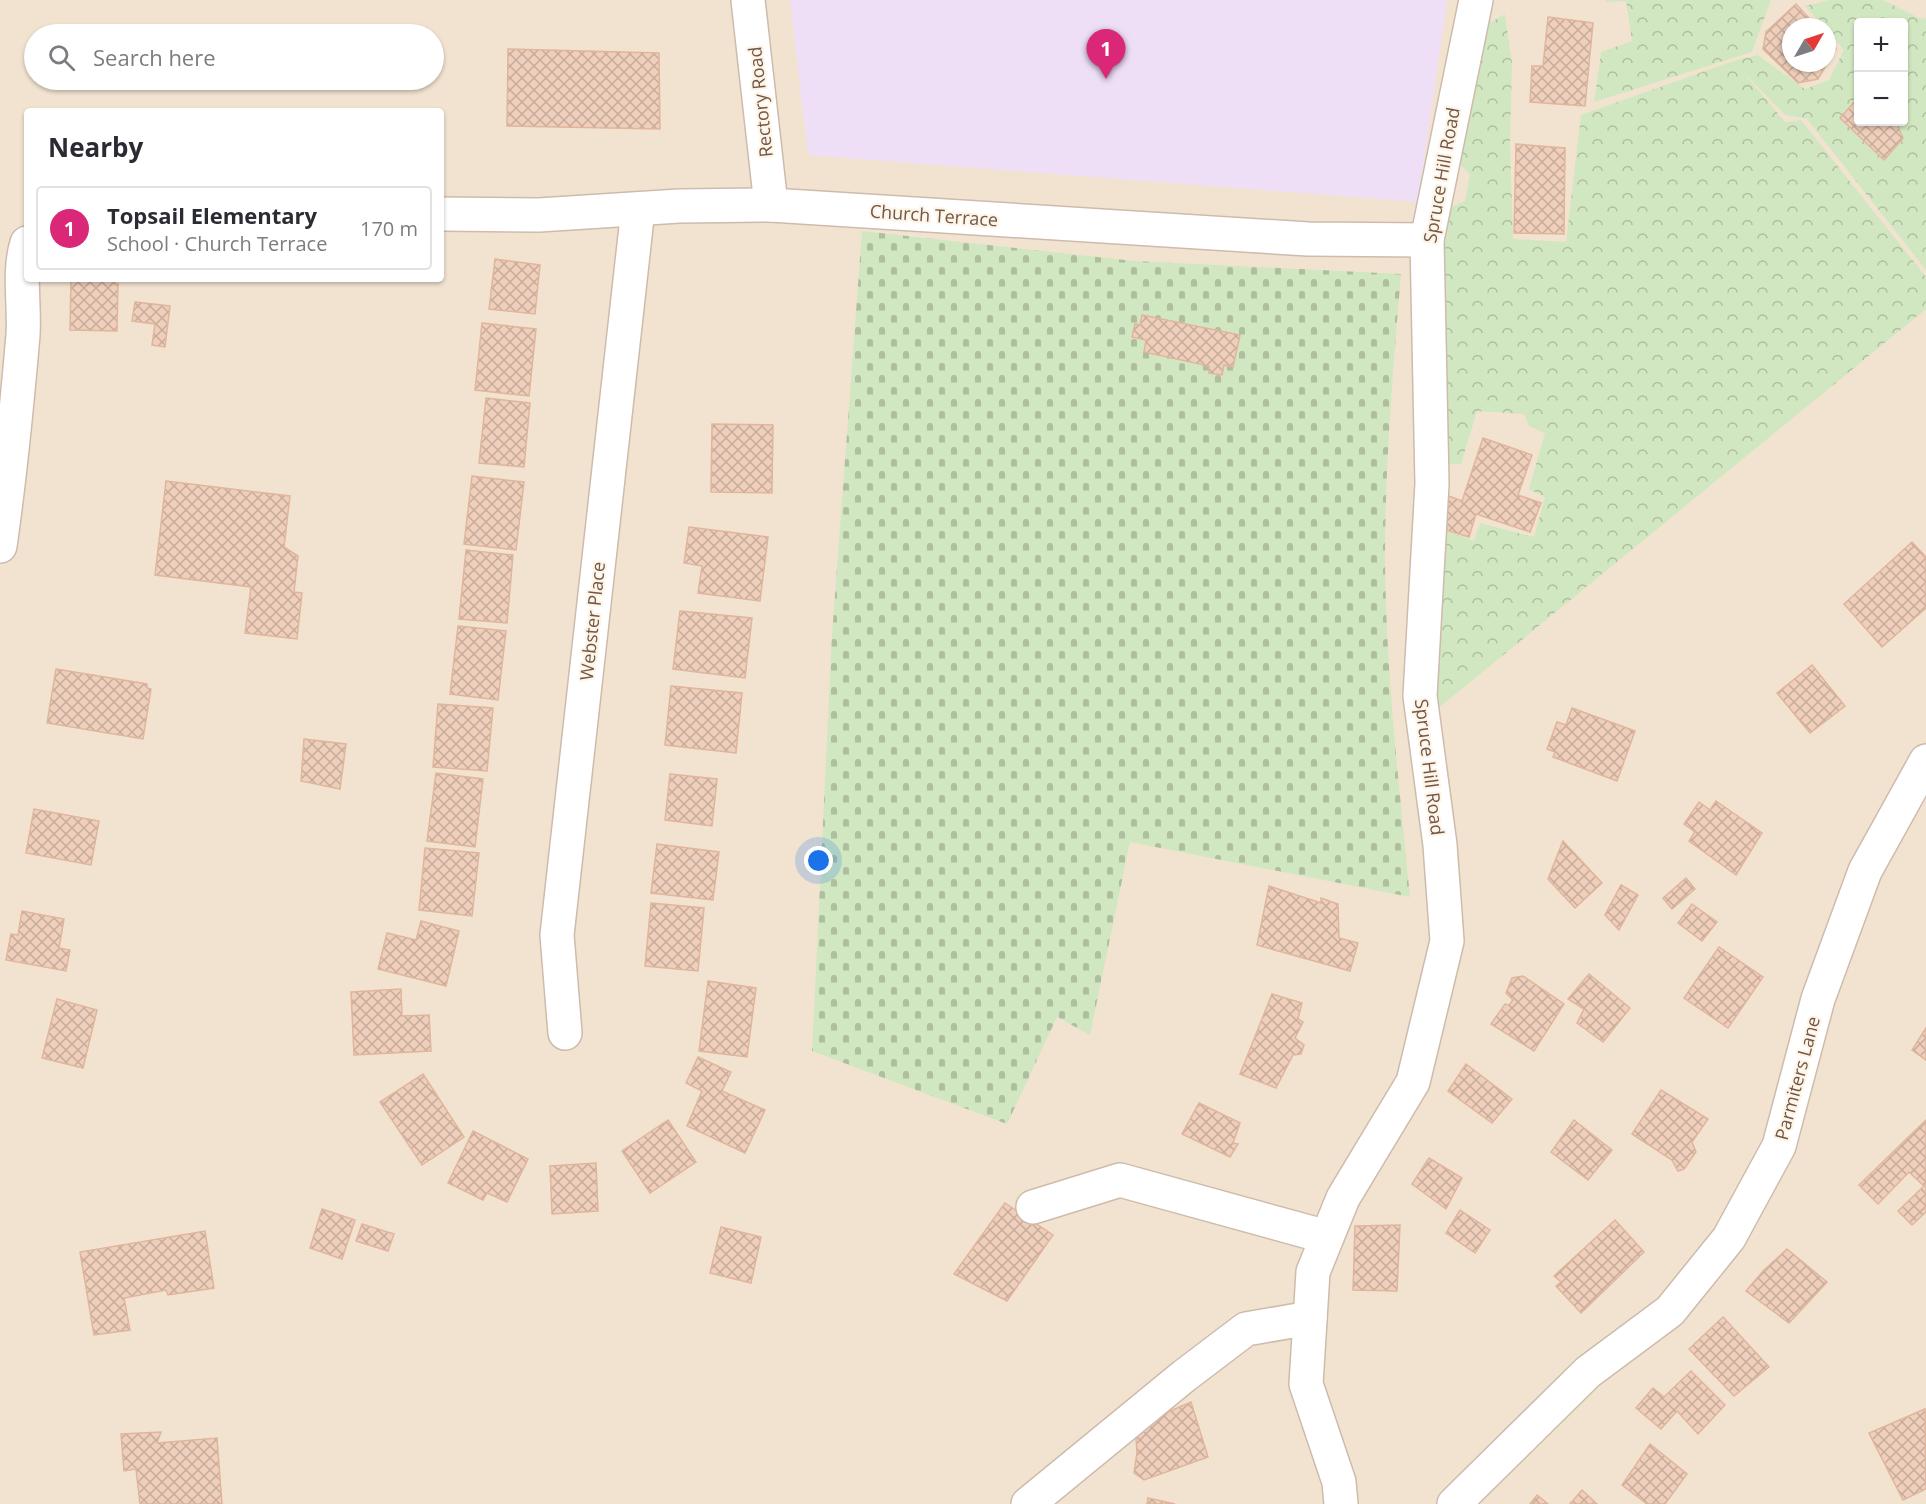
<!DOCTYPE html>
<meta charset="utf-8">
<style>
:root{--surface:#fff;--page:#f7f7f7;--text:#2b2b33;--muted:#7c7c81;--line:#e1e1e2;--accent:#db2777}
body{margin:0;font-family:"Open Sans",sans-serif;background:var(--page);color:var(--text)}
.controls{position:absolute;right:18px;top:18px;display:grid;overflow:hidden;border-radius:6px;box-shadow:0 2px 4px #0004}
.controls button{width:54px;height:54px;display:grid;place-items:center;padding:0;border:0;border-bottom:2px solid var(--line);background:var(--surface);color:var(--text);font:30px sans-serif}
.compass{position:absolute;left:1782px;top:18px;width:54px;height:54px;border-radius:50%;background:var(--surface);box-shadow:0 2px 4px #0004;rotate:51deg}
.you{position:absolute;left:819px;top:861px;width:21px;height:21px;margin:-15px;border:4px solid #fff;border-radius:50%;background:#1a73e8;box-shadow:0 0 0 9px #1a73e833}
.badge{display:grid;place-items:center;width:39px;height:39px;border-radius:50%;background:var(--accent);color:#fff;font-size:20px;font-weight:700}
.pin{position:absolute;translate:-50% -50px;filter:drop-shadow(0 2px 3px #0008)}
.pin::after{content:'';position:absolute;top:32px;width:21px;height:18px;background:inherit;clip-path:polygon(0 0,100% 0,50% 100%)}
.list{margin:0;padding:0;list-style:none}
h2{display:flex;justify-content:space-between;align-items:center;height:78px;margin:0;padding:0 24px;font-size:26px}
h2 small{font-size:20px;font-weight:400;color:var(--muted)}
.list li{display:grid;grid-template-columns:39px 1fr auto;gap:18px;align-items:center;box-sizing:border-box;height:84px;margin:0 12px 12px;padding:0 12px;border:2px solid var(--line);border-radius:6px}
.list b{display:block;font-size:22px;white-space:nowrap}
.list p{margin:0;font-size:20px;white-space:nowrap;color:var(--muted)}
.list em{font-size:20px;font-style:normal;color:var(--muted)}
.icon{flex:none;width:33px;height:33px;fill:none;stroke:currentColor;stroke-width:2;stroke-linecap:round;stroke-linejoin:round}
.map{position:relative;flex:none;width:1926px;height:1504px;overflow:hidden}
.search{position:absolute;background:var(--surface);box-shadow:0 2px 4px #0004;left:24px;top:24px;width:420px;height:66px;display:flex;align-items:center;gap:15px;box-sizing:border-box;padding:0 21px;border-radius:33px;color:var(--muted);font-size:22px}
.panel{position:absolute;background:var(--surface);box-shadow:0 2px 4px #0004;left:24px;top:108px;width:420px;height:174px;border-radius:6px}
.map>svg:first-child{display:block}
</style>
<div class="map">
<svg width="1926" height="1504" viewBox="0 0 1926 1504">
<defs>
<pattern id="forest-crowns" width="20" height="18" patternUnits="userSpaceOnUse" patternTransform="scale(1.5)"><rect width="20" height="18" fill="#d1e7c1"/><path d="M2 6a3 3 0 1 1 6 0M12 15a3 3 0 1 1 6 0" fill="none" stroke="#aebe9f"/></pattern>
<pattern id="cemetery-stones" width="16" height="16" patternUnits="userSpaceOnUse" patternTransform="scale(1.5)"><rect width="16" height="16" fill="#d1e7c1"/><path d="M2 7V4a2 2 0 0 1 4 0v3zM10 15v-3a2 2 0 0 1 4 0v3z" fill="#aebe9f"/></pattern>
<pattern id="building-cross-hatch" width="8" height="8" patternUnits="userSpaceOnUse" patternTransform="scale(1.5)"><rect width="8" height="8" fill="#efcfbb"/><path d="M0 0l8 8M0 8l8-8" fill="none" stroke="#c6ab9a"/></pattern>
</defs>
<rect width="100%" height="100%" fill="#fbf1e2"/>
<!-- residential -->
<path fill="#f2e3d1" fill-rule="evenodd" d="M0 0H1926V1504H0ZM1858 22H1904V122H1858ZM1791 27H1827V63H1791ZM34 34H434V80H34ZM27 111H441V279H27Z"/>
<!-- education -->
<path fill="#eedff7" d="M790 0H1447L1418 202 808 155Z"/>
<!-- forest -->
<g fill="url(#forest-crowns)" fill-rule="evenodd">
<path d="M1606 0H1771L1752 52 1594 102 1601 52 1632 41 1626 1 1606 2Z"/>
<path d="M1830 0H1883L1921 19 1926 18V270L1807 119 1785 115 1742 71 1785 122 1801 120 1926 277V309L1430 715 1440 528 1474 541 1480 523 1534 537 1545 497 1529 489 1545 433 1529 426 1524 414 1477 411 1461 464 1438 463 1443 210 1465 201 1470 174 1451 157 1489 23 1505 14 1512 63 1510 145 1513 239 1566 242 1581 115 1733 61 1758 55 1805 89 1829 80 1844 50 1827 30V27H1824L1805 6ZM1858 22H1904V122H1858Z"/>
</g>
<!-- cemetery -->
<path fill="url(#cemetery-stones)" d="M862 231 1134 261 1401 274C1393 369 1385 465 1385 560 1386 673 1399 785 1410 897L1130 842 1090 1035 1057 1017 1007 1124 812 1051 832 635Z"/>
<!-- building -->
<g fill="url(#building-cross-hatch)" stroke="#e1b59c" stroke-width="1.5">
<path d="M1796 4 1817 27H1791V63H1827V38L1836 48 1818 79 1798 83 1763 49 1766 32Z"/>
<path d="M1548 17 1593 23 1585 106 1530 102 1532 66H1543Z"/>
<path d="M508 49 659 53 660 129 507 126Z"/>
<path d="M1858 98V122H1903L1898 127 1903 138 1884 160 1840 118Z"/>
<path d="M1516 144 1565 148 1564 234 1514 233Z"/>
<path d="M495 259 540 265 535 314 489 309Z"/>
<path d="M71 279H115V284H118L117 331 70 330Z"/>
<path d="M135 302 170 306 165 347 152 345 155 324 132 321Z"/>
<path d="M1142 315 1240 335 1233 367 1224 365 1222 375 1209 373V366L1144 352 1146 340 1132 337 1135 324 1140 325Z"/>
<path d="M482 323 536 329 529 396 475 390Z"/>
<path d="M486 398 530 403 524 467 479 463Z"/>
<path d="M712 424 773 425 772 493 711 492Z"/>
<path d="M1483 438 1532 455 1518 495 1541 503 1530 532 1476 514 1469 537 1440 528 1449 496 1462 501Z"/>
<path d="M472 476 524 482 516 550 464 544Z"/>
<path d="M166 481 290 496 284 547 298 556 294 592 302 593 297 639 245 633 251 587 155 575Z"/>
<path d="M689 527 768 537 760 601 698 593 702 566 684 563Z"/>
<path d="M1912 542 1926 557V608L1882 647 1844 604Z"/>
<path d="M466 550 513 555 507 623 459 619Z"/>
<path d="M680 611 752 618 745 678 673 669Z"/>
<path d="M458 626 506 631 498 700 450 694Z"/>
<path d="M1812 665 1845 706 1810 733 1777 693Z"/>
<path d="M56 669 147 684V688L151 689 143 739 47 723Z"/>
<path d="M671 686 742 693 736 753 665 745Z"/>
<path d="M438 704 493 708 487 771 433 767Z"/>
<path d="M1572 708 1635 731 1617 781 1553 757 1555 752 1547 749 1557 722 1566 725Z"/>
<path d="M304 739 346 744 340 789 301 781Z"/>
<path d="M436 773 483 779 475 847 427 841Z"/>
<path d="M670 774 717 779 712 826 665 820Z"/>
<path d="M1716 801 1762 833 1736 875 1689 841 1695 832 1684 824 1699 802 1710 810Z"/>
<path d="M34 809 99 821 91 865 26 853Z"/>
<path d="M1563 841 1602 883 1575 908 1548 879Z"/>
<path d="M657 844 719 852 713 900 651 893Z"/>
<path d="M425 848 479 853 472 916 419 910Z"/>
<path d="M1686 878 1695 889 1672 909 1663 898Z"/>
<path d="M1621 885 1638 895 1619 930 1605 915Z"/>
<path d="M1269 886 1321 903V898L1338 904 1339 938 1358 943 1350 971 1257 945Z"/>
<path d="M651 903 704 908 698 971 645 966Z"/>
<path d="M1692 904 1717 922 1702 941 1678 923Z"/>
<path d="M22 911 64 919 59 948 70 950 66 971 6 960 11 934 18 935Z"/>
<path d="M421 921 459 931 446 986 378 969 387 933 416 940Z"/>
<path d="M1719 947 1763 977 1728 1028 1684 998Z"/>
<path d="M1589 974 1630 1008 1603 1042 1577 1023 1584 1009 1568 999Z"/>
<path d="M1523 976 1564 1004 1534 1051 1491 1024 1505 1004 1509 1005 1513 1000 1506 993 1512 978Z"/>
<path d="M708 981 756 988 747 1057 699 1051Z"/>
<path d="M401 989 402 1016 429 1015 431 1051 354 1055 351 992Z"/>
<path d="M1272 994 1302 1003 1298 1019 1303 1022 1295 1038 1304 1045 1301 1054 1293 1055 1276 1088 1240 1074Z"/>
<path d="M57 999 97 1010 83 1068 42 1058Z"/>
<path d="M1926 1028V1060L1912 1050Z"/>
<path d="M698 1057 731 1072 722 1091 765 1110 745 1153 687 1126 702 1091 686 1083Z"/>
<path d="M1466 1064 1512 1099 1492 1123 1448 1091Z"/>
<path d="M423 1074 464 1137 422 1165 380 1102Z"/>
<path d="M1661 1090 1708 1119 1692 1142 1696 1152 1684 1169 1678 1171 1672 1160 1632 1134Z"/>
<path d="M1199 1103 1240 1123 1233 1143 1238 1144 1230 1157 1182 1134Z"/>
<path d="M668 1120 696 1162 650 1193 622 1151Z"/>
<path d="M1574 1120 1612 1150 1588 1180 1551 1152Z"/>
<path d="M1926 1120V1212L1912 1225 1898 1211 1924 1186 1909 1172 1878 1204 1859 1185Z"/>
<path d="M473 1131 528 1159 507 1202 487 1193 483 1200 448 1183Z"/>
<path d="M1429 1158 1462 1178 1446 1209 1412 1184Z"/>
<path d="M596 1163 598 1211 552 1214 550 1166Z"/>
<path d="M1005 1203 1053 1235 1007 1301 954 1274Z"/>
<path d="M322 1209 355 1220 342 1259 310 1248Z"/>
<path d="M1460 1210 1490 1230 1475 1253 1446 1233Z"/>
<path d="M1615 1220 1644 1252 1581 1313 1556 1286 1561 1282 1554 1276Z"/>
<path d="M362 1224 394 1234 388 1251 356 1241Z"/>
<path d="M1400 1225 1397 1291 1353 1290 1355 1226Z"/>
<path d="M721 1227 761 1237 751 1283 710 1273Z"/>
<path d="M205 1231 214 1288 168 1295 166 1290 124 1298 130 1330 94 1335 80 1252Z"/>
<path d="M1787 1249 1827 1282 1789 1323 1746 1291 1764 1270Z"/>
<path d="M1723 1317 1769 1367 1734 1396 1689 1349Z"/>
<path d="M1691 1371 1725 1405 1698 1434 1677 1411 1661 1429 1636 1408 1653 1388 1664 1397Z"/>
<path d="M1191 1402 1208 1457 1144 1480 1134 1473 1137 1452 1135 1426Z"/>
<path d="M1925 1409 1926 1489 1903 1500 1869 1433Z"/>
<path d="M161 1432 157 1443 217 1438 222 1504H140L136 1469 124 1471 121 1434Z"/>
<path d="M1650 1444 1687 1474 1665 1504H1647L1622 1485Z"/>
<path d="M1582 1490 1597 1504H1570Z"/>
<path d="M1537 1495 1548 1504H1530Z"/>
<path d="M1148 1498 1175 1504H1147Z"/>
</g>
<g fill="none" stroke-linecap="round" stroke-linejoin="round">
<!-- minor casing -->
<g stroke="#cebbac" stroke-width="36">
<g id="minor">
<path d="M748 0 771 205"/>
<path d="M441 214 539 215 679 206 771 205 1308 239 1427 240"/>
<path d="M0 546C10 476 17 405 23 335 25 305 18 271 27 243"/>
<path d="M565 1033 557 935 638 209"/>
<path d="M1033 1207 1120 1180 1327 1237"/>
<path d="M1028 1504 1184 1376 1246 1329 1310 1318"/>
<path d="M1341 1504 1339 1482 1306 1384 1313 1272 1343 1198 1413 1082 1447 941 1440 845 1420 696 1432 484 1427 240 1476 0"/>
<path d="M1454 1504 1588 1372 1670 1311 1729 1238 1779 1146 1818 999 1865 871 1926 761"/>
</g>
</g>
<!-- minor -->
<use href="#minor" stroke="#fff" stroke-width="33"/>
</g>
<g text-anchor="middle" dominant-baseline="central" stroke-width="4.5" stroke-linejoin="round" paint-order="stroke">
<!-- street labels -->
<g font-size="18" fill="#71574a" stroke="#fef5e7">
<text transform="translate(760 102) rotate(-96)">Rectory Road</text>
<text transform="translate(1441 175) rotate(-80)">Spruce Hill Road</text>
<text transform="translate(934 215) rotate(4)">Church Terrace</text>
<text transform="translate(592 621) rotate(-84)">Webster Place</text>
<text transform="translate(1430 767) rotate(83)">Spruce Hill Road</text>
<text transform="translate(1797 1078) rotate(-75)">Parmiters Lane</text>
</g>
</g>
</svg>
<div class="controls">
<button>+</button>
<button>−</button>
</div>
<svg class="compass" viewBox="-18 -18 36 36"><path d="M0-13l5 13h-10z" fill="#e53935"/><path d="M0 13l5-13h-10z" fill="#7c7c81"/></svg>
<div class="you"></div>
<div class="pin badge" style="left:1106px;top:79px">1</div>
<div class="search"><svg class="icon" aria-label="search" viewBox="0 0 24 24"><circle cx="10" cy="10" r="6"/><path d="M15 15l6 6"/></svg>Search here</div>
<section class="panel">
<h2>Nearby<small></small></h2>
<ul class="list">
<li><span class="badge">1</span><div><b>Topsail Elementary</b><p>School · Church Terrace</p></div><em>170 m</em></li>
</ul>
</section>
</div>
